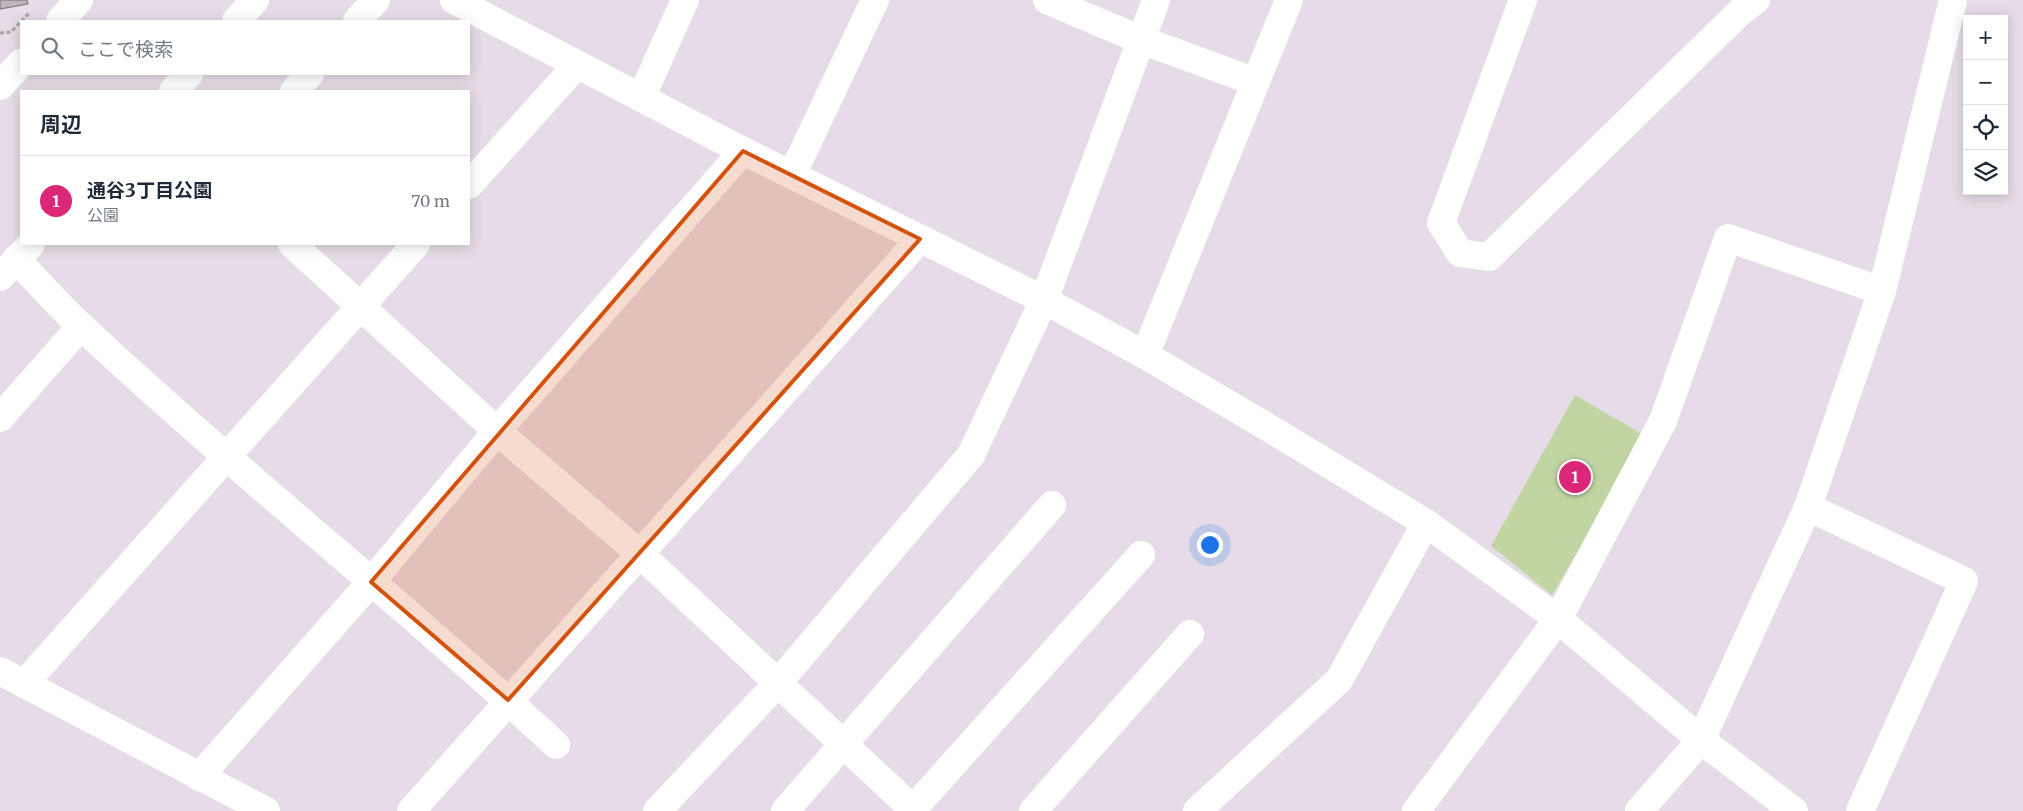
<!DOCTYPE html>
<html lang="ja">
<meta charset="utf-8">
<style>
:root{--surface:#fff;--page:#f6f6f7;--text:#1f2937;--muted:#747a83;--line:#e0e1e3;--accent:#db2777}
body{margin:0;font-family:Merriweather,"Noto Sans JP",serif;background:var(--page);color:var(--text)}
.controls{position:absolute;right:15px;top:15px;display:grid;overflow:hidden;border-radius:0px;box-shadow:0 2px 12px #0003}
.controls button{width:45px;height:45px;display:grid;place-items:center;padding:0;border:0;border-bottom:1px solid var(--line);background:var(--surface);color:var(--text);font:25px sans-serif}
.you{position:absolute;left:1209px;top:544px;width:18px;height:18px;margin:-12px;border:4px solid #fff;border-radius:50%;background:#1a73e8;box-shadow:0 0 0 8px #1a73e833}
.badge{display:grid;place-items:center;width:32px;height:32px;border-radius:50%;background:var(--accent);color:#fff;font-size:16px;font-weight:700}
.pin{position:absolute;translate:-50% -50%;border:2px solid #fff;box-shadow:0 1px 5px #0006}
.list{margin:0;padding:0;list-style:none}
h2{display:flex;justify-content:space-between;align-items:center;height:65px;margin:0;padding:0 20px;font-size:21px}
h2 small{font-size:16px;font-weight:400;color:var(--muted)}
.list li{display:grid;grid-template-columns:32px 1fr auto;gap:15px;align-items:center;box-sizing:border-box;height:90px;padding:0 20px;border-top:1px solid var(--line)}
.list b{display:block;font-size:19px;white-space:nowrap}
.list p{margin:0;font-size:16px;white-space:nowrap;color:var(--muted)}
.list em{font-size:16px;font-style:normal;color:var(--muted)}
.icon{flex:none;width:28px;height:28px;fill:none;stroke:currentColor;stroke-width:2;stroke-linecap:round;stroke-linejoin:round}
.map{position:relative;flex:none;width:2023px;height:811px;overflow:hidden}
.search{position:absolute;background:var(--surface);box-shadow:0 2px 12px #0003;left:20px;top:20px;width:450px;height:55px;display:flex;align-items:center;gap:12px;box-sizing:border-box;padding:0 18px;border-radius:0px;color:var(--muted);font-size:19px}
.panel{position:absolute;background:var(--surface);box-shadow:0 2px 12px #0003;left:20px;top:90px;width:450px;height:155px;border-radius:0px}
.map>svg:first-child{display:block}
</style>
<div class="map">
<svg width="2023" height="811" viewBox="0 0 2023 811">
<rect width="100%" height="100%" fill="#e6dce7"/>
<!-- green -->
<path fill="#c1d5a3" d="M1575 395 1642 434 1596 520 1552 595 1491 546Z"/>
<!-- building -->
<path fill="#bdb4be" stroke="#766d76" d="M0 0H27L28 4 0 9Z"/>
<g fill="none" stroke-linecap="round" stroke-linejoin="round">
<!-- path -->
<path stroke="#a8a0a8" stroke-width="3" stroke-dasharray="4 2.5" stroke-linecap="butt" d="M0 33 11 32 30 12"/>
<!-- minor -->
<g stroke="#fff" stroke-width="28">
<path d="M454 0 743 151 1044 300 1145 355 1279 434 1426 523 1558 619 1701 740 1794 811"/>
<path d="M1047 0 1141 40 1256 82"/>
<path d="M1523 0 1441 223 1460 253 1489 257 1740 12 1756 0"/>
<path d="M60 21 79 0"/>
<path d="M357 21 376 0"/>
<path d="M0 86 21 63"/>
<path d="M294 91 310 74"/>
<path d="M641 98 685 0"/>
<path d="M792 175 875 0"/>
<path d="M469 185 577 65"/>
<path d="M292 244 497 431 640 554 915 811"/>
<path d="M16 259C38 282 59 306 82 327 236 471 402 602 556 745"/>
<path d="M1145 355 1289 0"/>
<path d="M0 418 81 326"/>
<path d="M1808 507 1964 581 1860 811"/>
<path d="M0 671 266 811"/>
<path d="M24 684 416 244"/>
<path d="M199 777 371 582 497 431 743 151"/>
<path d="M411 811 920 239"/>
<path d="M657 811 778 683 971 455 1044 300 1156 0"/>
<path d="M785 811 1052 505"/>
<path d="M911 811 1141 555"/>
<path d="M1033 811 1190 634"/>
<path d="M1197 811 1339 680 1426 523"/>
<path d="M1416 811 1558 619 1663 421 1728 238 1882 291"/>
<path d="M1639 811 1701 740 1808 507 1882 291 1953 0"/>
</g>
<!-- tertiary -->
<g stroke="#fff" stroke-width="28">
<path d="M236 21 255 0"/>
<path d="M173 91 189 74"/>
<path d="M0 277 31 244"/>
</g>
</g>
<!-- marked area -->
<path fill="#d4520e" fill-opacity="0.2" stroke="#d4520e" stroke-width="4" stroke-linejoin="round" d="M743 151 920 239 508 700 371 582Z"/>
</svg>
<div class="controls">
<button>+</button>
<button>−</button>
<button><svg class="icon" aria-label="locate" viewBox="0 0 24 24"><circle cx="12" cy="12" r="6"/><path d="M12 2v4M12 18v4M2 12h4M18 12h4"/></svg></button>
<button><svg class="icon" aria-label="layers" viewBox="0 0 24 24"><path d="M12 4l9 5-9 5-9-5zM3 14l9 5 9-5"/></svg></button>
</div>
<div class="you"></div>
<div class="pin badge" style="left:1575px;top:477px">1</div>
<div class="search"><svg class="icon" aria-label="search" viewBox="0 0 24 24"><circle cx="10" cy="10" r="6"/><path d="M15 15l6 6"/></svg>ここで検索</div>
<section class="panel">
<h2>周辺<small></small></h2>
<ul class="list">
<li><span class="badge">1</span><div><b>通谷3丁目公園</b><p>公園</p></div><em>70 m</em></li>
</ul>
</section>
</div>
